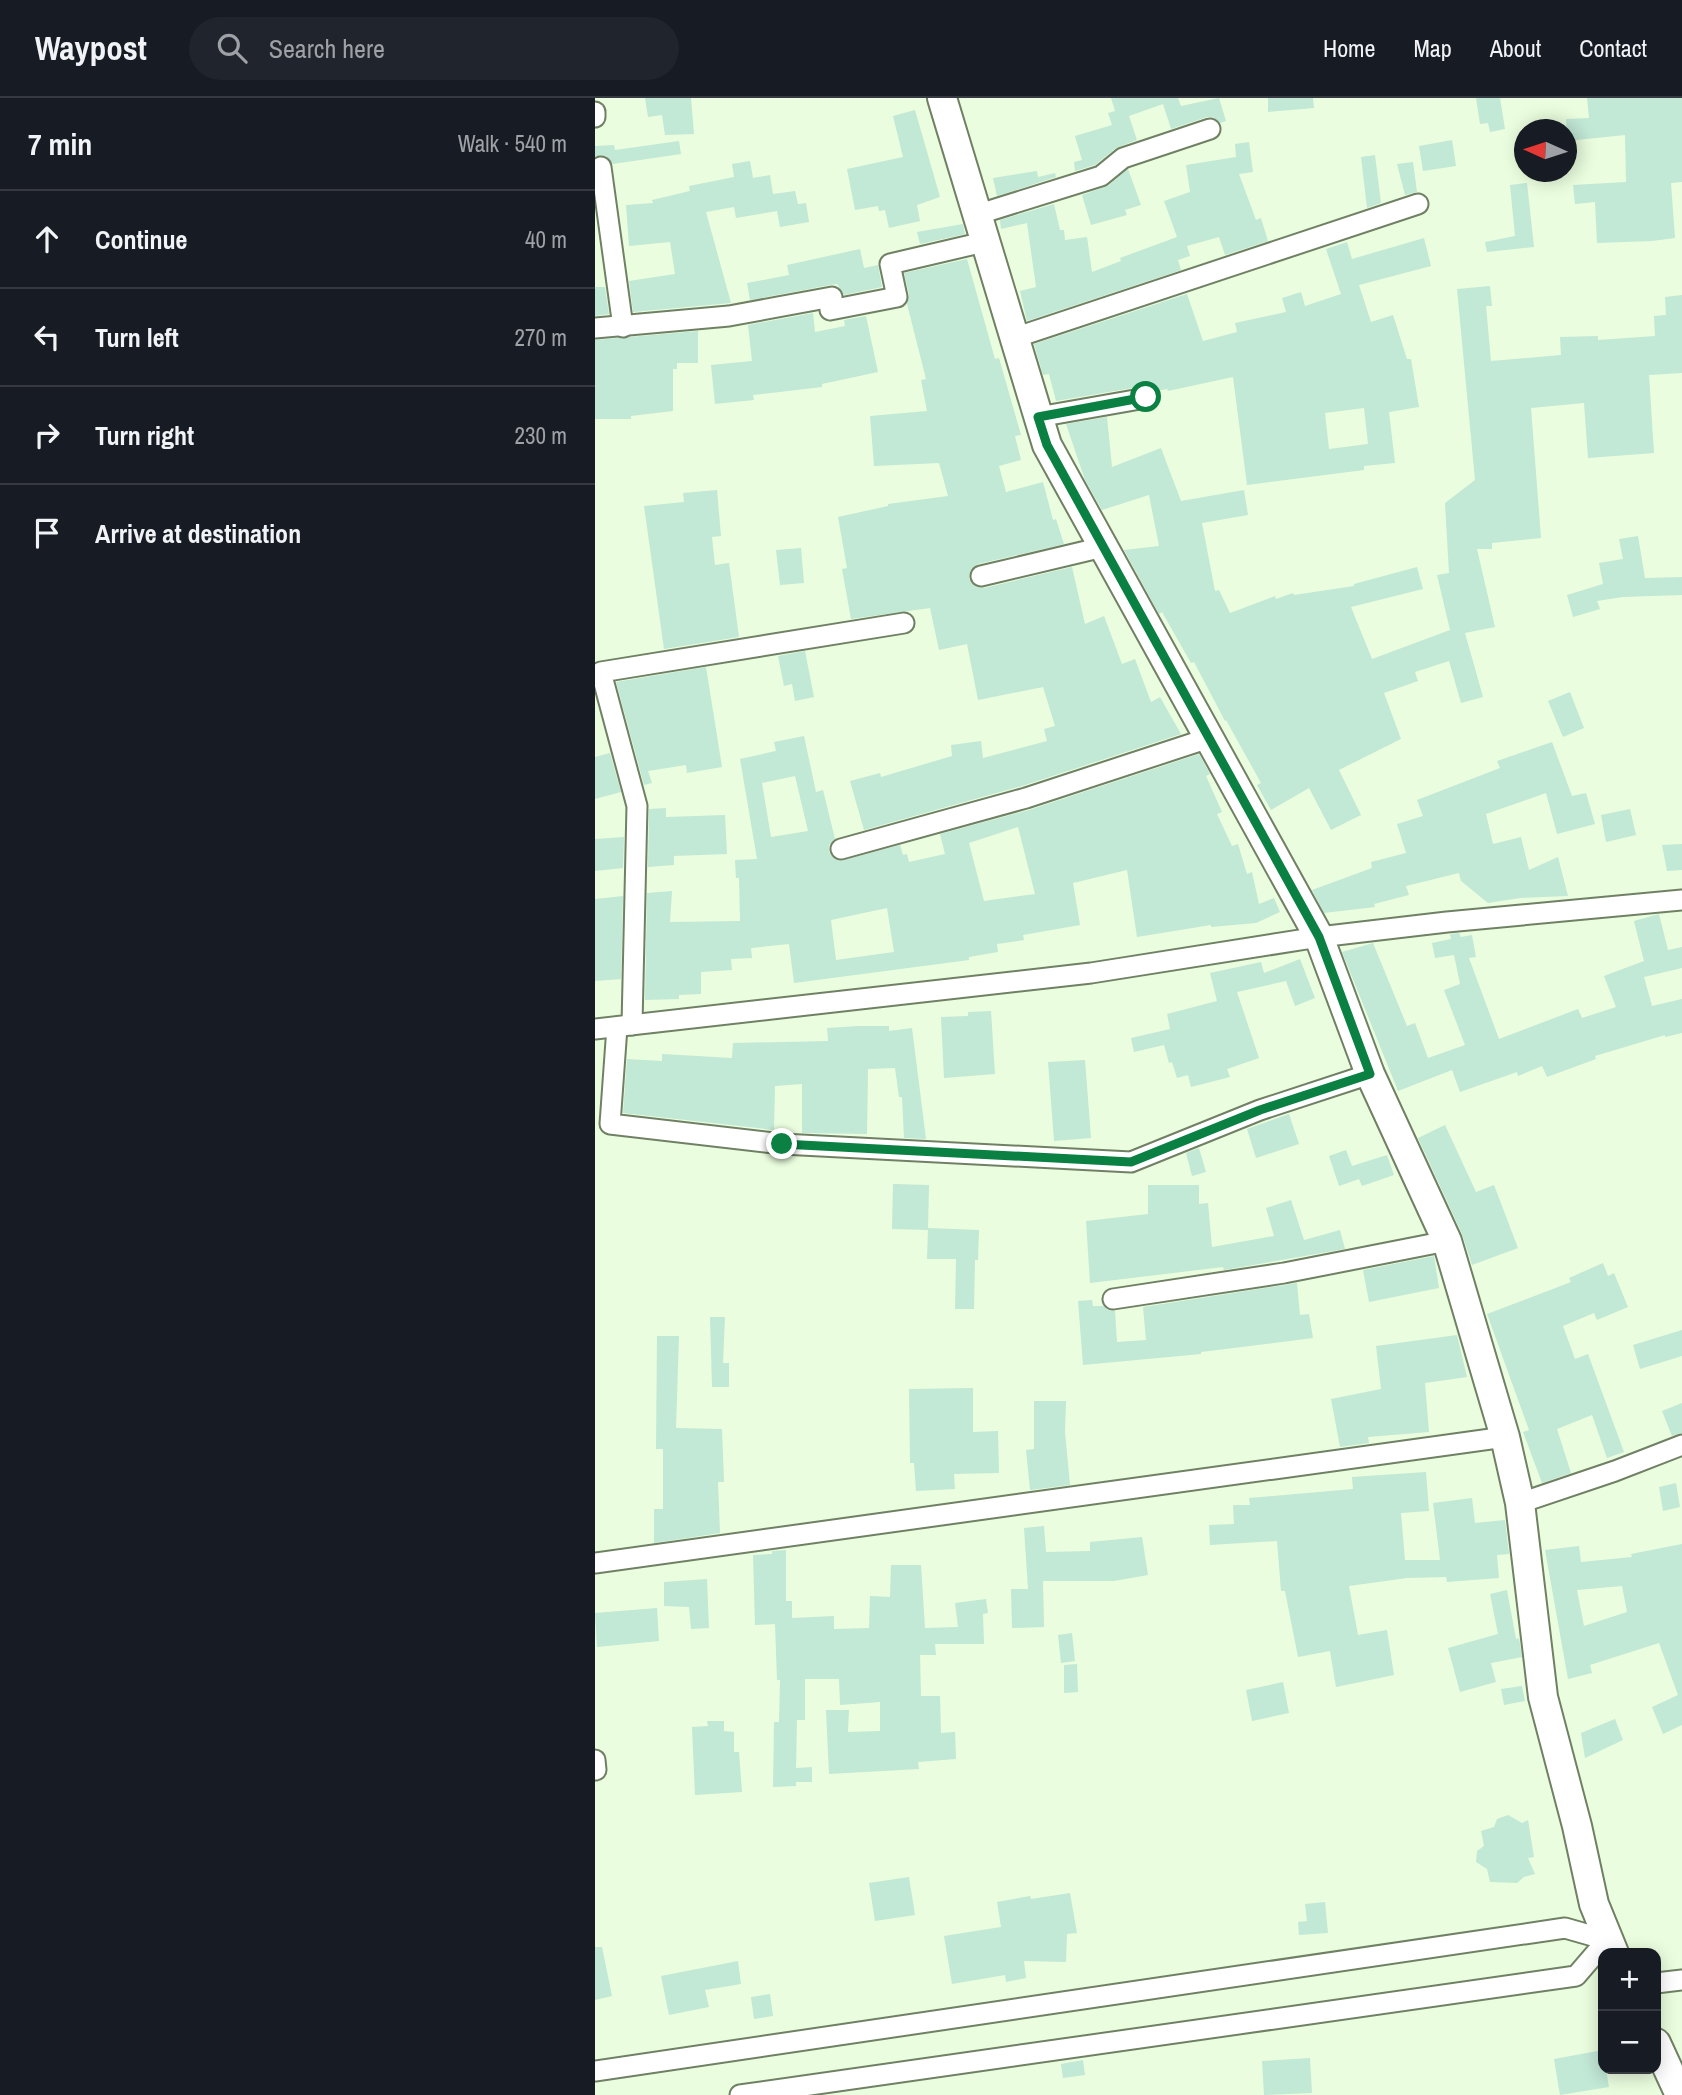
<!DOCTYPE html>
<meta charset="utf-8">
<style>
:root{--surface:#171b24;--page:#20242c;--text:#f1f3f6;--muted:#9ea1a6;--line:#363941}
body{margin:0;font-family:"Archivo Narrow",sans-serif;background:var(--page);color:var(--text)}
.controls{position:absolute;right:21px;bottom:21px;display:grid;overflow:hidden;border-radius:14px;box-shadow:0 4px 18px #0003}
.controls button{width:63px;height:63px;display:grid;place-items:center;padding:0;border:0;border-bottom:2px solid var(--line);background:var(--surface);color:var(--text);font:35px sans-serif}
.compass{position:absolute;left:919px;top:21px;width:63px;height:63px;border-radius:50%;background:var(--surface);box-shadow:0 4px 18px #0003;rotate:273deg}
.stop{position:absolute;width:21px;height:21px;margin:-16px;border:5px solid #0b8043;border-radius:50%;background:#fff}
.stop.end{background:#0b8043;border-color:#fff;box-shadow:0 2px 7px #0008}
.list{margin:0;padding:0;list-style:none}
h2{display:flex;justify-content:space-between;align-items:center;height:91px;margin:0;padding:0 28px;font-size:30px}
h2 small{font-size:23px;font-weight:400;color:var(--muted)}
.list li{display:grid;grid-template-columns:46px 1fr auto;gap:21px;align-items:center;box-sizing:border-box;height:98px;padding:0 28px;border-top:2px solid var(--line)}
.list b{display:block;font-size:26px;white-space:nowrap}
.list em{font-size:23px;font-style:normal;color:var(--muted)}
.icon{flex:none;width:38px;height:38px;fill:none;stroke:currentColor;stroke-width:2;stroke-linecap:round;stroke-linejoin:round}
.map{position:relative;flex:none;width:1087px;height:1997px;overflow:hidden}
header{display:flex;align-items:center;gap:42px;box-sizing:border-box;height:98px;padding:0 35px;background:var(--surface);border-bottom:2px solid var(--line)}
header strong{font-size:33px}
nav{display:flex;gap:38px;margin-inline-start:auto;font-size:24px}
.search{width:490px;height:63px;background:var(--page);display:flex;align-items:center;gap:18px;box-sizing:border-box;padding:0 24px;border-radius:38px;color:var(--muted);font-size:26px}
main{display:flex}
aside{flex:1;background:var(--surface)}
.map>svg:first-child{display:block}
</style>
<header>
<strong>Waypost</strong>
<div class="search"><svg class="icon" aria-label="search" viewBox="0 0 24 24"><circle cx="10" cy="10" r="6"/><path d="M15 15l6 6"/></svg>Search here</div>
<nav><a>Home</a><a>Map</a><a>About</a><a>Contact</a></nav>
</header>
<main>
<aside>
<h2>7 min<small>Walk · 540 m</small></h2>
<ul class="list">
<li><svg class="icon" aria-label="ahead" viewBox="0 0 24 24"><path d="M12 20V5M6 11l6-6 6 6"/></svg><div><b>Continue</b></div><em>40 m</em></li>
<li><svg class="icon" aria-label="left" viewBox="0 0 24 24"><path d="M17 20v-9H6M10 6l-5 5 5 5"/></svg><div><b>Turn left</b></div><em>270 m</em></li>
<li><svg class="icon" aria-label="right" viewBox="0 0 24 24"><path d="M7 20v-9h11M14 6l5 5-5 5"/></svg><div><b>Turn right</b></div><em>230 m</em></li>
<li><svg class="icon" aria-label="arrive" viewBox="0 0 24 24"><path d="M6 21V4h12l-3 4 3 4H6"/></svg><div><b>Arrive at destination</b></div></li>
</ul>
</aside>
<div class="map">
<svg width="1087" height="1997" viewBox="0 0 1087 1997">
<rect width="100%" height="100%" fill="#eafdde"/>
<!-- building -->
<g fill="#c2e8d6" fill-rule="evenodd">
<path d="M50 0H96L99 36 70 37 67 17 53 19Z"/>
<path d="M516 0H583L586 8 624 0 631 23 625 25 618 19H612L576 31 568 6 534 18 542 42 521 50 500 67 480 73 479 64 487 62 480 38 517 27 513 15 520 13Z"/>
<path d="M673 0H718L719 10 673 14Z"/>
<path d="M881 0H905L910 31 895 34 893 25 885 26Z"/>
<path d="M992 0H1087V84L1076 85 1080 140 1057 143 1002 145 1000 104 980 106 978 87 1031 84 1030 37 972 43 971 21 994 20Z"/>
<path d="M320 12 345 99 322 107 325 123 294 130 290 112 284 113 283 108 260 112 252 71 308 59 298 18Z"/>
<path d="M857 42 861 68 828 73 824 48Z"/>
<path d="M84 43 86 56 18 66 11 58 0 59V48L19 47 20 52Z"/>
<path d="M654 44 658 74 644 76 661 122 666 120 673 143 630 157 624 139 592 148 595 158 583 162 586 172 432 223 425 193 441 189 432 125 406 131 405 122 459 106 465 132H469L470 142 492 139 497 174 526 163 525 160 582 139 569 103 595 94 591 67 641 59 640 46Z"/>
<path d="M780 57 786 105 772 110 766 59Z"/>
<path d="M155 63 158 80 175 77 178 96 200 93 203 106 211 105 214 124 185 129 182 113 141 120 139 109 111 114 136 205 38 214 34 183 80 176 75 144 34 148 31 107 58 105 57 102 95 93 94 88 139 79 137 66Z"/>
<path d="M818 64 822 94 810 97 802 66Z"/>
<path d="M533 71 546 107 530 112 532 117 496 127 487 97 513 88Z"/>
<path d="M442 73 443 79 460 75 461 79 402 98 398 80Z"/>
<path d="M932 85 939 149 892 154 890 144 920 138 915 87Z"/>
<path d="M368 126 370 136 325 146 322 134Z"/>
<path d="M829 140 836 168 764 187 776 224 798 217 812 261H816L824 309 794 314 800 365 769 368V372L652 387 638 279 573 293 572 291 561 293 549 288 461 303 454 276 448 277 439 246 592 196 608 243 642 234 640 225 691 214 687 200 706 194 710 208 746 196 731 151 752 144 757 161ZM769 310 773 346 734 351 730 315Z"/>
<path d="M265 151 269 170 283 167 287 189 249 197 242 186 235 187 155 202 152 185 194 177 192 167Z"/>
<path d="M372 161 400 261 404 260 426 337 420 338 426 362 404 368 411 394 448 384 458 422 461 421 469 446 383 466 375 474 374 481 382 489 389 490 477 469 490 526 509 518 527 566 540 561 556 604 565 599 586 636 427 688 269 732 255 683 285 675 286 679 357 658 356 647 386 643 388 660 452 643 449 631 460 628 448 589 383 602 372 546 344 552 335 510 256 521 247 471 252 470 243 419 293 408V406L353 398 344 365 279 368 275 318 332 313 326 282 331 281 312 206 314 197 309 175Z"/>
<path d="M895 188 897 208H891L896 263 966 257 965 239 1003 238V242L1060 238 1059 218 1071 217 1070 199 1087 197V275L1054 277 1059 355 993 360 989 305 936 310 946 440 897 445V451H882L900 529 870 535 888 599 866 605 854 563 820 574 823 583 789 595 806 641 744 672 766 717 736 732 714 690 676 712 662 687 666 685 631 622 630 623 599 564 596 565 567 514 564 516 529 452 564 448 554 397 507 412 490 382 471 326 512 319 517 369 566 350 586 403 649 392 653 417 607 425 620 493 624 492 635 515 680 498 681 501 698 495 699 497 759 488V486L822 469 828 491 756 509 777 561 855 532 842 477 854 475 850 405 880 382 862 191Z"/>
<path d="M0 189H10L14 216 0 218Z"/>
<path d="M218 215 220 234 250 228 249 222 271 218 283 274 227 286V289L158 297 159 302 120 306 116 267 157 263 153 227Z"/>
<path d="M103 233V265H82V271H78V313L36 318V321H0V242Z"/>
<path d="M122 392 126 438 117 439 120 467 134 465 144 539 69 551 49 408 89 404 88 395Z"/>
<path d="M1043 438 1050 480 1087 479V497L1028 499 1002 503 1005 511 978 519 972 497 1008 486 1004 465 1028 461 1024 441Z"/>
<path d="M206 450 209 485 185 487 181 452Z"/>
<path d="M210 553 219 599 200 603 197 586 189 588 183 558Z"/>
<path d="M111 569 127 669 92 675 91 667 53 673 57 685 49 687 21 584Z"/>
<path d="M975 594 989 630 968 639 953 603Z"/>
<path d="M209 638 221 694 228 692 240 741 234 747V754L237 759 244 763 305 747 308 757 312 756 314 764 350 756 345 736 434 712 604 656 615 676 611 678 627 714 622 716 637 748 643 746 652 776 657 774 664 806 679 800 685 814 661 825 616 829V827L542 839 532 772 478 785 485 827 428 837 429 842 402 846 403 854 374 859V862L199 885 194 846 156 850 157 860 136 861 137 872 106 874V896L84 897V901L50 902 52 795 77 793 75 824 145 823 144 780H141L140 762 162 761 145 661 181 653 179 644ZM200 678 213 733 176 739 167 685ZM423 729 440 796 389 803 374 745ZM292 810 299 854 241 862 236 822Z"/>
<path d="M957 644 977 698 991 695 1000 726 962 736 951 695 891 716 898 746 926 739 934 772 963 759 973 798 925 800 893 805 866 783 864 775 811 788 814 797 779 806 780 809 729 815 717 792 777 770 776 764 811 755 802 726 828 718 822 702 905 670 902 663Z"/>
<path d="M15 655 26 694 0 701V659Z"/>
<path d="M71 710V719L130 717 132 756 79 758V767L53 769 54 711Z"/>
<path d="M1035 711 1041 737 1011 744 1006 717Z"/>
<path d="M29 739 28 770 0 773V741Z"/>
<path d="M1087 746V772L1072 773 1067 747Z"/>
<path d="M28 798 26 881 0 883V801Z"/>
<path d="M1064 816 1073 852 1087 849V870L1049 879 1057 908 1087 901V935L1070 939V937L1000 958 1001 961 952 979 947 968 923 978 922 974 865 994 857 972 803 993 747 854 778 845 812 928 820 925 833 960 870 947 849 892 865 886 859 857 840 860 837 845 856 841 855 836 864 835 866 839 877 837 881 859 874 860 904 941 983 911 987 920 1021 909 1009 878 1049 863 1039 823Z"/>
<path d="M705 861 720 900 700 908 691 883 642 894 664 960 632 971 635 979 596 989 593 977 582 980 577 964 574 965 569 947 539 954 536 940 575 931 572 916 622 903 615 875 666 864 669 875Z"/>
<path d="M396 913 400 976 349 980 346 919 373 918V914Z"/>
<path d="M263 928H294V933L317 930 331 1041 309 1040 307 999H304L300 970 273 971 272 1036 207 1035V986L180 988 179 1032 28 1015 32 961 67 963V956L137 960 138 945 233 943 232 930Z"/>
<path d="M490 962 496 1040 459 1043 453 964Z"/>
<path d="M694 1016 704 1046 661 1060 652 1031Z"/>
<path d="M850 1027 881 1094 899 1087 923 1150 877 1167 867 1136 823 1040Z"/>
<path d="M604 1050 611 1074 597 1078 591 1055Z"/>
<path d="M751 1052 757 1068 792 1057 799 1077 767 1088 764 1081 744 1088 734 1058Z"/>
<path d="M298 1086 334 1087 333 1132 297 1131Z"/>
<path d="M553 1087H604V1106L613 1105 617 1149 679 1138 671 1110 696 1102 709 1142 745 1132 750 1151 629 1172 628 1169 495 1185 491 1123 553 1116Z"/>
<path d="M333 1130 384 1132 383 1162H380L379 1211H360L361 1161H332Z"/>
<path d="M839 1158 844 1190 774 1204 768 1172Z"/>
<path d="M1008 1165 1013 1178 1019 1175 1033 1209 1002 1222 999 1215 968 1228 980 1261 993 1256 1029 1354 1012 1360 997 1317 962 1331 976 1375 947 1385 928 1334 934 1332 892 1216 976 1184 974 1180Z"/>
<path d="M702 1185 705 1217 714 1216 718 1240 606 1254V1256L488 1267 483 1203 497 1202 498 1208H508L513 1212 520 1213 522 1244 551 1242 548 1209Z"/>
<path d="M115 1219H130L128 1265H134V1289H117Z"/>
<path d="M1087 1232V1258L1045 1271 1038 1247Z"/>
<path d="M862 1237 872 1279 830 1285 834 1334 773 1339 774 1345 745 1349 736 1301 786 1291 781 1248Z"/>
<path d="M62 1238H84L81 1330 127 1331 129 1384H123L125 1435 59 1445V1411H68V1351H61Z"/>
<path d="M378 1290V1334L403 1333 404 1375 359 1376 360 1391 321 1393 319 1365H315L314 1291Z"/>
<path d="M439 1303H471L470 1334 475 1387 435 1392 431 1352 439 1351Z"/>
<path d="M1087 1305V1335L1077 1338 1067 1313Z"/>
<path d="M831 1374 834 1413 806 1415 810 1462H845L838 1405 877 1400 880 1425 910 1422 914 1456 902 1457 904 1480 852 1484 851 1479 812 1480 754 1488 763 1537 792 1532 799 1577 741 1589 735 1553 703 1559 690 1493H686L682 1443 615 1447 614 1427 639 1426 638 1407H655L654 1400 758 1391 757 1379Z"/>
<path d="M1081 1385 1085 1409 1068 1413 1064 1389Z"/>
<path d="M449 1428 451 1454 495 1453V1444L547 1439 553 1477 519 1483H448L449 1529 417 1530 416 1491H433L429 1430Z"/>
<path d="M1087 1446V1627L1068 1636 1057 1609 1083 1597 1064 1545 995 1567 997 1575 973 1581 950 1452 984 1448 986 1464 1037 1459 1036 1456ZM1027 1488 1032 1514 989 1528 982 1492Z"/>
<path d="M191 1452V1503H197V1520L239 1518V1531L274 1530 275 1498 295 1499 296 1467H326L330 1530 363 1529 360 1505 391 1501 393 1515 388 1516 389 1546H340L341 1557H325L326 1598H345L346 1635 360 1634 361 1661 323 1664 324 1671 234 1676 231 1612H254L253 1634 285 1633V1604L245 1607 244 1581H210V1622H202L201 1670 217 1669V1684H201V1688L178 1689 179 1624H184L185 1582H182L180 1526 160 1527 158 1457 177 1456V1453Z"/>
<path d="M112 1481 114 1530 96 1531 94 1509 69 1508V1484Z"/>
<path d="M912 1492 921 1541 924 1540 927 1559 896 1565 901 1584 865 1594 853 1550 903 1536 895 1496Z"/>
<path d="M62 1510 64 1543 2 1549 0 1515Z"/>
<path d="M477 1535 480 1563 466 1565 463 1537Z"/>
<path d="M482 1566 483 1594 469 1595V1567Z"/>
<path d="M688 1584 694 1615 657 1623 651 1592Z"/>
<path d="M927 1588 930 1603 909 1607 906 1591Z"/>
<path d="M1020 1621 1028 1642 990 1660 986 1635Z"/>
<path d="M112 1623H129V1633L139 1634V1654H144L147 1694 100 1697 97 1629 113 1628Z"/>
<path d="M913 1717 927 1725 933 1722 939 1759 933 1760 940 1776 929 1779 922 1785 895 1784 892 1771 881 1764 882 1753 889 1748 886 1733 899 1729 902 1721Z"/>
<path d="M314 1779 320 1817 280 1823 274 1785Z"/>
<path d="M475 1795 482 1835 472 1836 471 1864 429 1863 431 1880 411 1884 410 1877 357 1886 349 1838 406 1829 402 1804 435 1798 436 1801Z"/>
<path d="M730 1804 733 1835 704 1837 703 1824 712 1823 710 1806Z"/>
<path d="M0 1849H7L17 1898 0 1902Z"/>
<path d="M143 1863 146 1886 110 1892 114 1909 74 1917 66 1878Z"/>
<path d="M175 1896 178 1918 159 1921 156 1899Z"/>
<path d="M1008 1952V1971H1011L1014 1989 965 1997 959 1961Z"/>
<path d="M715 1960 717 1995 669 1997 667 1963Z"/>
<path d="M488 1962 490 1977 468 1980 466 1966Z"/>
</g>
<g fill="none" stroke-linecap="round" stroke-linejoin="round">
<!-- street casing -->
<g stroke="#708064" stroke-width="23">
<g id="street">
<path d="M0 14V19"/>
<path d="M6 69 28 229"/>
<path d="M381 117 506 78 528 60 615 31"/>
<path d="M0 230 134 218 237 199 235 212 302 199 295 166 389 144"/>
<path d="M419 240 823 106"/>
<path d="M443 319 551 300"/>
<path d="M386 478 508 449"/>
<path d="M246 751 431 700 614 640"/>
<path d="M37 927 42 708 6 574 309 525"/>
<path d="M22 929 15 1026 187 1046 536 1064 665 1012 775 976"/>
<path d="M0 931 496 875 724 839 852 824 1087 802"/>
<path d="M518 1201 689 1175 852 1143"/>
<path d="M925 1405 1020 1373 1087 1347"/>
<path d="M0 1465 910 1339"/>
<path d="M0 1662 1 1672"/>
<path d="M1061 1885 1087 1882"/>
<path d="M0 1973 970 1830 1012 1842 981 1878 145 1997"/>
</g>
</g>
<!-- secondary casing -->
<g stroke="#708064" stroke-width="32">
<g id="secondary">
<path d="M347 0 452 347 724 839 775 976 852 1143 910 1339 925 1405 948 1599 982 1728 999 1806 1019 1855"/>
<path d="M1061 1945 1085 1997"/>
</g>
</g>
<!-- street -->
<use href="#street" stroke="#fff" stroke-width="19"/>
<!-- secondary -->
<use href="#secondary" stroke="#fff" stroke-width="28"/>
</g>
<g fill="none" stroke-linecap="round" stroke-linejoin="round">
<!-- route -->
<path stroke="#0b8043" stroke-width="9" d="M187 1046 536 1064 665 1012 775 976 724 839 452 347 443 319 551 299"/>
</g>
</svg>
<div class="controls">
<button>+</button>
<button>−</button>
</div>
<svg class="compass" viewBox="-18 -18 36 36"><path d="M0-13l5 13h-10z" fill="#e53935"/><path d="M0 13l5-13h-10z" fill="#9ea1a6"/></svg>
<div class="stop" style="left:551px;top:299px"></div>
<div class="stop end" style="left:187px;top:1046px"></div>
</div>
</main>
